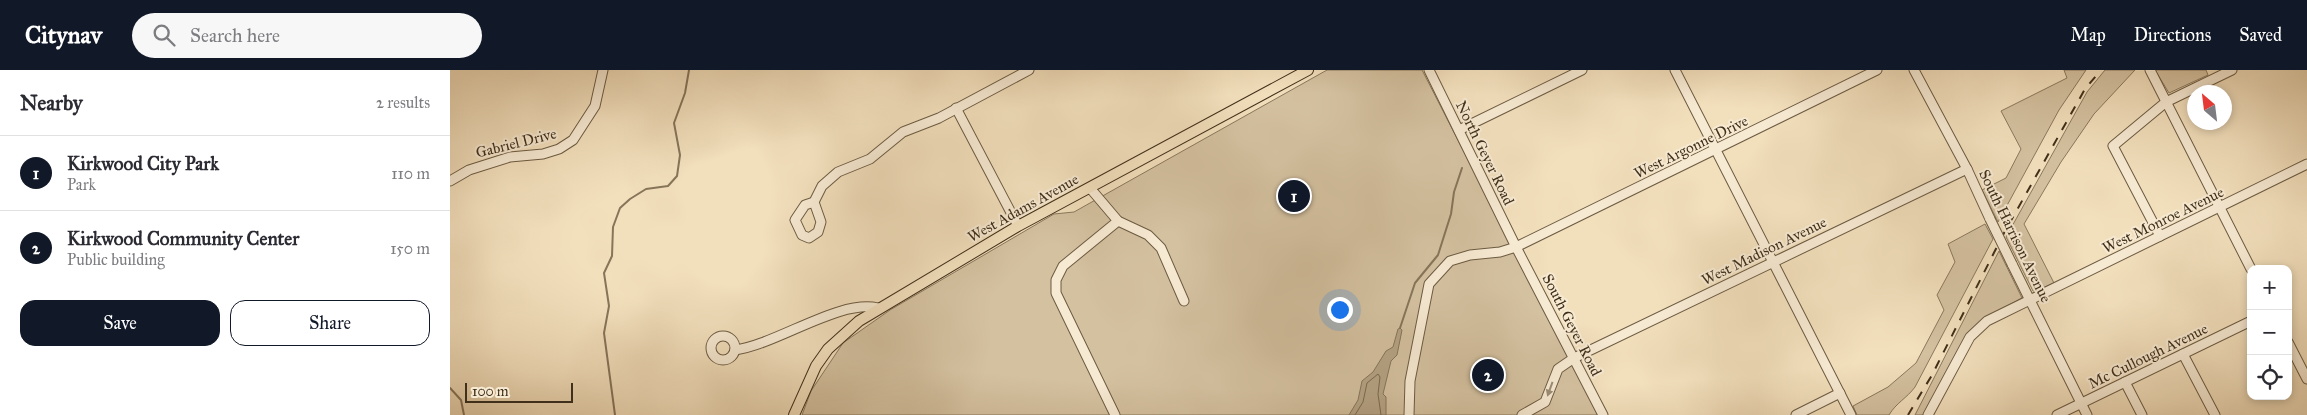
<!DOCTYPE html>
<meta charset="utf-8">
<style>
:root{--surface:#fff;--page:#f7f7f7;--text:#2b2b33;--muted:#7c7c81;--line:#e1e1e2;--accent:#111827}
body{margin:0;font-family:"IM FELL Great Primer",serif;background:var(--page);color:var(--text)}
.controls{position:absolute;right:15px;bottom:15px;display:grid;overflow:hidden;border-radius:10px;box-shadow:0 2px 8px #0003}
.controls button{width:45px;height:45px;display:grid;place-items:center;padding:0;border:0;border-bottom:1px solid var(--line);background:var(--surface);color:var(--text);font:25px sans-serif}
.compass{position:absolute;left:1737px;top:15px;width:45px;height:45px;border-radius:50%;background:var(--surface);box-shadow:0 2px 8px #0003;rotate:332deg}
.scale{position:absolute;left:15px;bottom:12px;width:108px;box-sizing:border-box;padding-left:5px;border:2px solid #402f1a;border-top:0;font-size:14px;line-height:18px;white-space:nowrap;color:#402f1a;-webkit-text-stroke:4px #f7ead3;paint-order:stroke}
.you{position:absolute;left:889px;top:239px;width:18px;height:18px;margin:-12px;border:4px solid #fff;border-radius:50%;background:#1a73e8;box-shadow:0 0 0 8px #1a73e833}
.badge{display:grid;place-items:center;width:32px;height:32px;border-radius:50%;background:var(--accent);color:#fff;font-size:16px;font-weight:700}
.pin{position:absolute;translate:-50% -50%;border:2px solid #fff;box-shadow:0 1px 5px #0006}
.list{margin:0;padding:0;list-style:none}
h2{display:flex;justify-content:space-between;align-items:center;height:65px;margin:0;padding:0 20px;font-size:21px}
h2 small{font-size:16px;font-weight:400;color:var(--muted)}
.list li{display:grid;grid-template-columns:32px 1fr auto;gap:15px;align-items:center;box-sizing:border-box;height:75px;padding:0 20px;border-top:1px solid var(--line)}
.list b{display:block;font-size:19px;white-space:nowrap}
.list p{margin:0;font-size:16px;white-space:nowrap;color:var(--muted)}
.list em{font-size:16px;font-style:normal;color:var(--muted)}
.actions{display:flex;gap:10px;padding:15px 20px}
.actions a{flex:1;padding:11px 0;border:1px solid var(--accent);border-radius:15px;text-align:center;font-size:18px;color:var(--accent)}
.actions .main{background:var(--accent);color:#fff}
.icon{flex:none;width:28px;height:28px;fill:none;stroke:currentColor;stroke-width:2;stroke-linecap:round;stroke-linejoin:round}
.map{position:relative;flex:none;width:1857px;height:345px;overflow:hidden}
header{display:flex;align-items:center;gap:30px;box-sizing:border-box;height:70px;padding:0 25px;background:var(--accent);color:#fff}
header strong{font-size:24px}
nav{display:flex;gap:28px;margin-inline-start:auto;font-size:18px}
.search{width:350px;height:45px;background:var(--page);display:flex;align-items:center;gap:12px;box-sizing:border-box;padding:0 18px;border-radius:28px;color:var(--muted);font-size:19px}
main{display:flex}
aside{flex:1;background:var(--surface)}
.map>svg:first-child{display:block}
</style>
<header>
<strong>Citynav</strong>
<div class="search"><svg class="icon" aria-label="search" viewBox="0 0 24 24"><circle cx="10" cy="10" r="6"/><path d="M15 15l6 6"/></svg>Search here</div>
<nav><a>Map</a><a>Directions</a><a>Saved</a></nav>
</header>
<main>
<aside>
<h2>Nearby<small>2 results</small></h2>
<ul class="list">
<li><span class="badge">1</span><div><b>Kirkwood City Park</b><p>Park</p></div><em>110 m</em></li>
<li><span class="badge">2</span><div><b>Kirkwood Community Center</b><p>Public building</p></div><em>150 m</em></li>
</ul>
<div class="actions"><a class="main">Save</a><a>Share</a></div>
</aside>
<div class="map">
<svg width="1857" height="345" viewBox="0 0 1857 345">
<rect width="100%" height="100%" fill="#f2dfbc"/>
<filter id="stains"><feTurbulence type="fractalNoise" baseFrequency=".004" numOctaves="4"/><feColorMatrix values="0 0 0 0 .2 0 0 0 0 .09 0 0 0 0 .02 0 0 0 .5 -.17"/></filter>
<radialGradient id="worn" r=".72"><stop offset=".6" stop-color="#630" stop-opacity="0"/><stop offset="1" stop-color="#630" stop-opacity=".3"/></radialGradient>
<!-- green -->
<g fill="#d4c1a0" stroke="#8a785d">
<path d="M877 0H972L1149 345H352L361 321 393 273 440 240 604 144 624 142Z"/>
<path d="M1614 0H1636L1609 40 1548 152 1532 120 1556 108 1571 79 1551 41 1617 8Z"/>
<path d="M1655 0H1685L1644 44 1611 92 1574 154 1604 213 1586 221H1583L1556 167 1637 22Z"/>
<path d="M1705 0H1756L1758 5 1719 23Z"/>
<path d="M1535 154 1543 169 1465 317C1457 328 1446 333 1439 345H1407L1403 336 1438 317 1466 293 1494 240 1487 225 1505 192 1498 174Z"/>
<path d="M1549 181 1572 228 1536 247 1524 257 1473 345H1465Z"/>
</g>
<!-- water -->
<path fill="#b5a385" stroke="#86755a" d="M950 258 952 260 947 285 941 291 933 324 936 327V345H899L908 330 912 311 923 302 936 281 943 277 948 259Z"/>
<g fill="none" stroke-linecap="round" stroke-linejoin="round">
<!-- shore -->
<path stroke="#7a6950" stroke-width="1" d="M905 345 913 332 917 313 928 304 930 307 928 324 931 345"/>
<!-- stream -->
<g stroke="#86755a" stroke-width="2">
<path d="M950 258 965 213 988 185 1001 144 1004 122 1012 98"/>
<path d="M0 318 11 330 14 345"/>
<path d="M165 345 154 263 159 236 154 203 162 186 163 157 170 138 180 129 196 119 218 116 227 106 230 85 224 53 235 23 239 0"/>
</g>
<!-- minor casing -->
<g stroke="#6c5b42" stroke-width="11">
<g id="minor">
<path d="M979 0 1066 177 1153 345"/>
<path d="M1225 0 1401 345"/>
<path d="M1464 0 1517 99 1540 149"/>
<path d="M1700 0 1801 199"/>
<path d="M506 38 568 156"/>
<path d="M1009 60 1132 0"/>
<path d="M0 111 19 100 60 87 93 84 109 79 123 70 145 36 153 0"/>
<path d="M640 118 668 151 698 165 711 178 734 231"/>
<path d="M364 132 372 116 388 102 420 89 453 62 489 48 579 0"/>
<path d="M364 132 371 152 368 162 359 168 352 165 345 150 355 135Z"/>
<path d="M1710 166 1663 76 1716 32 1782 0"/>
<path d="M1562 194 1637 345"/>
<circle cx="273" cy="278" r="12"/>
<path d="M1838 272 1857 309"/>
<path d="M285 280C328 274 389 229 428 238"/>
<path d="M1733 284 1765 345"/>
<path d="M1675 312 1692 345"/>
<path d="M665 345 606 223V210L613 196 668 151"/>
<path d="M959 345 960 311 979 214 1000 191 1020 185 1050 182 1066 177 1427 0"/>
<path d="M1072 345 1095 332 1108 299 1124 288 1517 99"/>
<path d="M1346 345 1390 323"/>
<path d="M1478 345 1520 267 1537 251 1857 94"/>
<path d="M1607 345 1801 251"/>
</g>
</g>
<!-- major casing -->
<g stroke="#402f1a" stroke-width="12">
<path id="major" d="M344 345 366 296 378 279 409 251 568 156 858 0"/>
</g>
<!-- minor -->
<use href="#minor" stroke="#f7ead3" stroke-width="9"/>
<!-- major -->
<use href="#major" stroke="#f2dfbc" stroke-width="10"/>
<!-- rail -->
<path stroke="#402f1a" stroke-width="2" stroke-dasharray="9 9" stroke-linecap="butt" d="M1458 345 1482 305 1554 163 1635 19 1651 0"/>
<!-- minor-bridge casing -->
<g stroke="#6c5b42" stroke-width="11" stroke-linecap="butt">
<path id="minor-bridge" d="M1540 149 1562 194"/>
</g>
<!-- minor-bridge -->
<use href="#minor-bridge" stroke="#f7ead3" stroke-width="9"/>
</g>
<!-- one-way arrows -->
<defs><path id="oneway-solid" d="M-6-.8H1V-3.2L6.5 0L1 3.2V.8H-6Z" transform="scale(1.25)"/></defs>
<use fill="#9c8c76" href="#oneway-solid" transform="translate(1100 319) rotate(110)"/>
<g text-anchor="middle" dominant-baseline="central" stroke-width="4" stroke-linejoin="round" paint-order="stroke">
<!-- street labels -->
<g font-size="15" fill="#402f1a" stroke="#f7ead3">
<text transform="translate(66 73) rotate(-14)">Gabriel Drive</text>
<text transform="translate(1241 77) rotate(-26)">West Argonne Drive</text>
<text transform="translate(1035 83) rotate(64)">North Geyer Road</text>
<text transform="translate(573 138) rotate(-29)">West Adams Avenue</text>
<text transform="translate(1713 150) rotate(-26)">West Monroe Avenue</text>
<text transform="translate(1565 166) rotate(64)">South Harrison Avenue</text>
<text transform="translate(1314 181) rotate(-26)">West Madison Avenue</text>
<text transform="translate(1122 255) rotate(63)">South Geyer Road</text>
<text transform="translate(1698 286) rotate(-26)">Mc Cullough Avenue</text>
</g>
</g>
<rect width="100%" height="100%" filter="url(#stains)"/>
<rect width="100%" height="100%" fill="url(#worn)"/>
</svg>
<div class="controls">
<button>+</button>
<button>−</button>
<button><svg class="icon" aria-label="locate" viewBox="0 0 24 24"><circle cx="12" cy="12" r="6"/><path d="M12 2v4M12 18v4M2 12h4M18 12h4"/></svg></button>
</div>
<svg class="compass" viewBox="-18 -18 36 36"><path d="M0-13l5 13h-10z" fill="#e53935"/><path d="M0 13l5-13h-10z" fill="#7c7c81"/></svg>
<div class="scale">100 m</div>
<div class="you"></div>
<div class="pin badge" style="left:844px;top:126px">1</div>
<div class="pin badge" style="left:1038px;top:305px">2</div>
</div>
</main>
